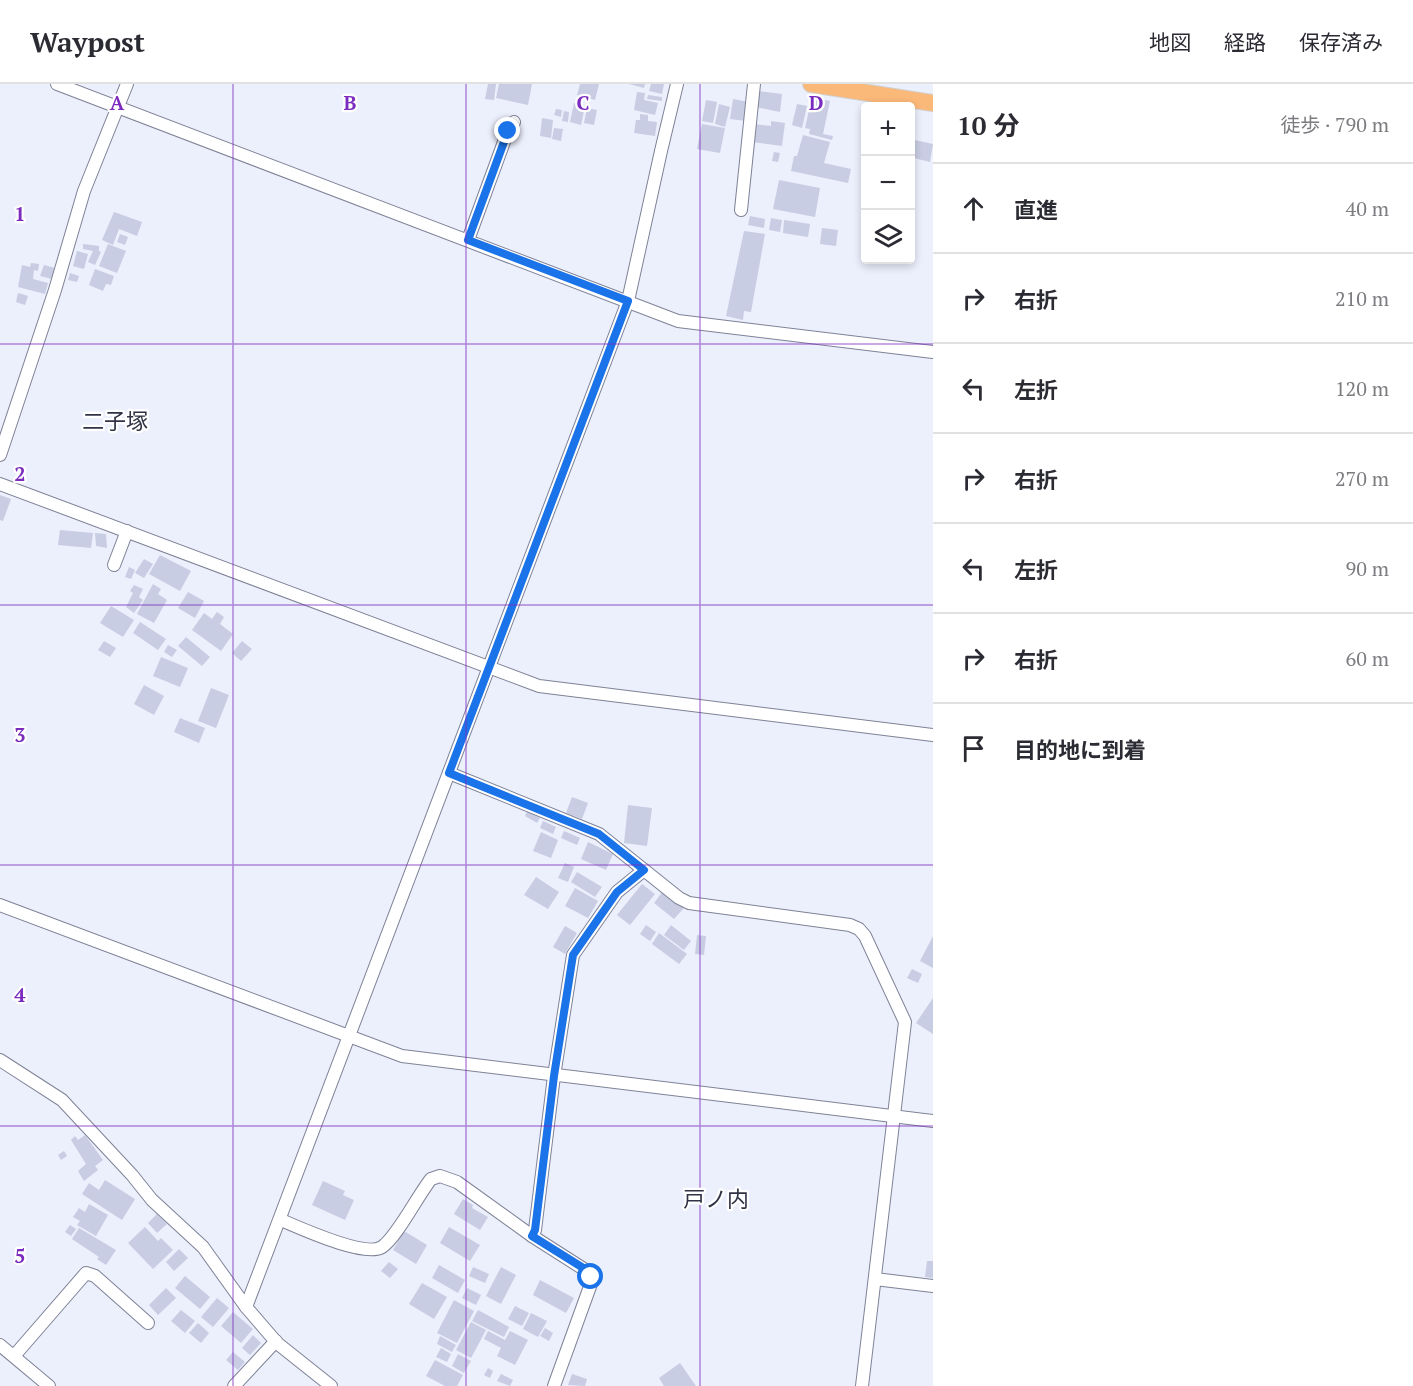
<!DOCTYPE html>
<html lang="ja">
<meta charset="utf-8">
<style>
:root{--surface:#fff;--page:#f7f7f7;--text:#2b2b33;--muted:#7c7c81;--line:#e1e1e2}
body{margin:0;font-family:"PT Serif","Noto Sans JP",serif;background:var(--page);color:var(--text)}
.controls{position:absolute;right:18px;top:18px;display:grid;overflow:hidden;border-radius:6px;box-shadow:0 3px 9px #0003}
.controls button{width:54px;height:54px;display:grid;place-items:center;padding:0;border:0;border-bottom:2px solid var(--line);background:var(--surface);color:var(--text);font:30px sans-serif}
.stop{position:absolute;width:18px;height:18px;margin:-14px;border:4px solid #1a73e8;border-radius:50%;background:#fff}
.stop.end{background:#1a73e8;border-color:#fff;box-shadow:0 2px 6px #0008}
.list{margin:0;padding:0;list-style:none}
h2{display:flex;justify-content:space-between;align-items:center;height:78px;margin:0;padding:0 24px;font-size:26px}
h2 small{font-size:20px;font-weight:400;color:var(--muted)}
.list li{display:grid;grid-template-columns:39px 1fr auto;gap:18px;align-items:center;box-sizing:border-box;height:90px;padding:0 24px;border-top:2px solid var(--line)}
.list b{display:block;font-size:22px;white-space:nowrap}
.list em{font-size:20px;font-style:normal;color:var(--muted)}
.icon{flex:none;width:33px;height:33px;fill:none;stroke:currentColor;stroke-width:2;stroke-linecap:round;stroke-linejoin:round}
.map{position:relative;flex:none;width:933px;height:1302px;overflow:hidden}
header{display:flex;align-items:center;gap:36px;box-sizing:border-box;height:84px;padding:0 30px;background:var(--surface);border-bottom:2px solid var(--line)}
header strong{font-size:28px}
nav{display:flex;gap:33px;margin-inline-start:auto;font-size:21px}
main{display:flex}
aside{flex:1;background:var(--surface)}
.map>svg:first-child{display:block}
</style>
<header>
<strong>Waypost</strong>
<nav><a>地図</a><a>経路</a><a>保存済み</a></nav>
</header>
<main>
<div class="map">
<svg width="933" height="1302" viewBox="0 0 933 1302">
<rect width="100%" height="100%" fill="#eceffc"/>
<!-- building -->
<g fill="#c9cde3">
<path d="M488 0H496L494 16 485 15Z"/>
<path d="M499 0H532L528 21 496 14Z"/>
<path d="M580 0H599L595 16 577 11Z"/>
<path d="M629 0H645L644 4Z"/>
<path d="M651 0H664L662 10 649 7Z"/>
<path d="M758 7 782 10 780 28 756 23Z"/>
<path d="M637 8 645 9 644 16 658 19 655 31 634 26Z"/>
<path d="M648 11 662 13V17L647 15Z"/>
<path d="M812 13 830 17 823 50 833 52 832 56 809 50 810 45 805 44Z"/>
<path d="M733 15 749 18 746 37 730 35Z"/>
<path d="M706 16 717 18 713 39 702 37Z"/>
<path d="M574 19 585 22 581 41 570 38Z"/>
<path d="M719 20 730 23 725 43 715 40Z"/>
<path d="M797 20 807 22 802 44 792 41Z"/>
<path d="M587 24 597 26 594 41 584 39Z"/>
<path d="M556 25 562 26 561 33 554 31Z"/>
<path d="M564 27 569 28 568 38 562 37Z"/>
<path d="M640 30 648 31V37L657 38 655 52 634 49 636 36H640Z"/>
<path d="M542 34 553 36 551 54 540 52Z"/>
<path d="M771 37 785 39 782 62 752 58 755 40 771 42Z"/>
<path d="M702 40 725 44 720 69 697 65Z"/>
<path d="M554 44 563 45 561 57 552 55Z"/>
<path d="M803 51 830 58 824 79 851 85 848 99 791 87 794 72H797Z"/>
<path d="M910 55 933 60 930 78 910 73Z"/>
<path d="M774 68 780 69 778 78 772 77Z"/>
<path d="M779 96 820 104 815 133 773 125Z"/>
<path d="M114 128 142 138 137 152 119 145 113 161 102 156Z"/>
<path d="M750 132 765 135 764 144 748 141Z"/>
<path d="M771 134 782 136 780 148 769 146Z"/>
<path d="M784 136 810 140 808 153 783 149Z"/>
<path d="M822 144 838 146 836 162 820 160Z"/>
<path d="M744 147 765 150 751 228 744 227 743 236 726 232Z"/>
<path d="M120 150 128 153 125 161 117 158Z"/>
<path d="M83 160 99 162V167L101 168 95 181 88 178 93 167 83 165Z"/>
<path d="M108 160 126 167 117 189 99 182Z"/>
<path d="M77 167 88 170 84 185 73 182Z"/>
<path d="M31 179 39 180 38 187 34 186 33 195 48 199 45 210 18 203 22 181 30 183Z"/>
<path d="M44 181 55 184 52 195 40 192Z"/>
<path d="M95 185 114 192 111 201 106 200 103 207 89 201Z"/>
<path d="M70 189 79 192 77 198 68 196Z"/>
<path d="M18 209 28 212 25 221 16 218Z"/>
<path d="M0 411 11 415 3 437 0 436Z"/>
<path d="M60 446 93 449 91 464 58 461Z"/>
<path d="M95 449 106 450 107 464 96 462Z"/>
<path d="M160 471 191 487 180 507 149 490Z"/>
<path d="M144 475 153 480 144 494 135 489Z"/>
<path d="M129 483 135 486 131 495 125 493Z"/>
<path d="M153 500 161 505 158 510 167 516 154 539 137 530Z"/>
<path d="M134 501 143 505 139 513 143 516 134 529 126 523 133 509 130 507Z"/>
<path d="M188 508 204 517 195 534 178 524Z"/>
<path d="M111 522 134 536 123 553 100 539Z"/>
<path d="M217 528 224 533 220 540 233 550 221 567 192 546 204 529 212 535Z"/>
<path d="M140 538 166 555 158 566 133 549Z"/>
<path d="M186 553 210 573 202 582 178 562Z"/>
<path d="M104 557 116 564 110 573 98 566Z"/>
<path d="M242 557 252 565 241 577 232 569Z"/>
<path d="M168 561 177 566 172 573 164 568Z"/>
<path d="M161 573 188 584 180 603 153 592Z"/>
<path d="M144 601 164 612 154 631 134 620Z"/>
<path d="M211 604 229 611 216 644 198 637Z"/>
<path d="M180 634 205 644 199 659 174 648Z"/>
<path d="M572 713 588 719 582 735 566 729Z"/>
<path d="M628 721 652 724 647 762 624 759Z"/>
<path d="M527 727 540 734 537 739 525 732Z"/>
<path d="M543 737 556 743 553 750 540 744Z"/>
<path d="M564 747 580 754 577 761 561 754Z"/>
<path d="M541 748 558 756 551 774 533 767Z"/>
<path d="M588 758 613 770 606 786 581 775Z"/>
<path d="M565 779 574 783 568 798 558 794Z"/>
<path d="M577 788 602 803 595 813 571 798Z"/>
<path d="M536 793 559 808 548 825 524 811Z"/>
<path d="M642 800 655 810 630 841 617 831Z"/>
<path d="M575 804 598 817 588 834 565 822Z"/>
<path d="M663 807 684 824 674 835 654 819Z"/>
<path d="M646 841 656 848 650 857 640 850Z"/>
<path d="M671 841 691 857 684 866 664 851Z"/>
<path d="M565 842 577 849 565 870 553 863Z"/>
<path d="M659 849 687 870 679 880 652 860Z"/>
<path d="M697 851 706 852 704 871 695 870Z"/>
<path d="M933 852V884L920 877Z"/>
<path d="M912 885 922 890 918 899 907 894Z"/>
<path d="M933 914V950L916 939Z"/>
<path d="M85 1051 103 1076 95 1082 98 1086 84 1097 78 1087 86 1080 71 1056 75 1052 78 1056Z"/>
<path d="M64 1067 67 1072 61 1076 58 1071Z"/>
<path d="M105 1096 135 1115 122 1136 82 1110 89 1099 99 1106Z"/>
<path d="M323 1097 345 1107 343 1111 354 1116 345 1136 312 1121Z"/>
<path d="M463 1115 473 1121 472 1124 488 1133 480 1146 454 1130Z"/>
<path d="M89 1120 108 1131 96 1152 77 1141 80 1137 73 1133 79 1124 85 1128Z"/>
<path d="M157 1130 167 1140 157 1149 148 1139Z"/>
<path d="M70 1141 76 1145 71 1152 65 1148Z"/>
<path d="M145 1143 158 1157 161 1154 173 1166 153 1185 128 1159Z"/>
<path d="M449 1143 480 1161 470 1177 440 1159Z"/>
<path d="M79 1144 116 1166 106 1181 97 1175 99 1173 72 1155Z"/>
<path d="M404 1147 427 1161 416 1180 393 1166Z"/>
<path d="M179 1165 188 1174 174 1187 166 1178Z"/>
<path d="M927 1177H933V1194L925 1193Z"/>
<path d="M389 1178 398 1185 390 1194 381 1187Z"/>
<path d="M439 1181 465 1196 458 1209 432 1194Z"/>
<path d="M473 1183 489 1190 485 1199 469 1192Z"/>
<path d="M501 1183 516 1191 501 1220 486 1212Z"/>
<path d="M185 1192 210 1213 200 1225 175 1204Z"/>
<path d="M540 1196 574 1214 566 1229 533 1211Z"/>
<path d="M422 1199 447 1213 434 1235 409 1220Z"/>
<path d="M166 1204 176 1214 158 1231 149 1221Z"/>
<path d="M467 1204 481 1211 476 1221 462 1214Z"/>
<path d="M217 1214 229 1224 213 1243 201 1233Z"/>
<path d="M454 1216 474 1227 457 1259 437 1249Z"/>
<path d="M515 1222 529 1229 522 1242 508 1235Z"/>
<path d="M181 1226 195 1237 185 1249 171 1237Z"/>
<path d="M478 1226 509 1243 504 1253 472 1237Z"/>
<path d="M233 1228 253 1245 241 1259 221 1242Z"/>
<path d="M531 1229 547 1237 538 1253 523 1245Z"/>
<path d="M471 1238 486 1246 471 1274 456 1266Z"/>
<path d="M198 1239 209 1249 201 1259 189 1249Z"/>
<path d="M545 1244 553 1249 549 1257 540 1252Z"/>
<path d="M488 1247 505 1256 510 1247 528 1256 515 1281 497 1272 501 1264 484 1255Z"/>
<path d="M253 1251 261 1259 250 1271 242 1264Z"/>
<path d="M440 1252 456 1261 452 1268 437 1260Z"/>
<path d="M441 1264 451 1270 447 1278 436 1273Z"/>
<path d="M233 1268 245 1278 238 1286 226 1276Z"/>
<path d="M458 1270 471 1277 464 1289 452 1282Z"/>
<path d="M435 1276 463 1291 457 1302H445L426 1292Z"/>
<path d="M680 1279 696 1302H664L659 1294Z"/>
<path d="M488 1284 493 1287 490 1294 484 1291Z"/>
<path d="M501 1290 513 1296 510 1302 497 1297Z"/>
<path d="M572 1290 587 1295 585 1302 568 1301Z"/>
</g>
<g fill="none" stroke-linecap="round" stroke-linejoin="round">
<!-- minor casing -->
<g stroke="#7e8296" stroke-width="14">
<g id="minor">
<path d="M57 0 678 237 933 268"/>
<path d="M741 126 754 0"/>
<path d="M468 156 508 47 514 38"/>
<path d="M0 371 55 206 84 107 127 0"/>
<path d="M0 400 539 602 933 651"/>
<path d="M114 481 127 447"/>
<path d="M449 689 599 750 679 814 689 819 850 841 859 845 865 852 905 938 862 1302"/>
<path d="M0 821 402 972 933 1037"/>
<path d="M0 976 62 1016 132 1091 152 1116 203 1163 246 1223 277 1259 331 1302"/>
<path d="M281 1136C300 1144 365 1174 382 1163 397 1153 418 1111 431 1095L440 1092 457 1098 532 1152 590 1189 592 1197 554 1302"/>
<path d="M532 1152 535 1146 554 992 573 871 617 808 644 786"/>
<path d="M875 1195 933 1202"/>
<path d="M246 1223 628 217 661 67 677 0"/>
<path d="M0 1261 49 1302"/>
<path d="M14 1272 86 1189 95 1192 148 1239"/>
<path d="M234 1302 276 1257"/>
</g>
</g>
<!-- major casing -->
<g stroke="#d0d1d2" stroke-width="18">
<path id="major" d="M811 0 933 19"/>
</g>
<!-- minor -->
<use href="#minor" stroke="#fff" stroke-width="12"/>
<!-- major -->
<use href="#major" stroke="#fab879" stroke-width="16"/>
</g>
<g fill="none" stroke-linecap="round" stroke-linejoin="round">
<!-- route -->
<path stroke="#1a73e8" stroke-width="8" d="M508 47 468 156 628 217 449 689 599 750 644 786 617 808 573 871 554 992 535 1146 532 1152 588 1187 591 1193"/>
</g>
<!-- grid -->
<path fill="none" stroke="#7b2cbf" stroke-width="1.5" stroke-opacity="0.55" d="M233 0V1302M466 0V1302M700 0V1302M0 260H933M0 521H933M0 781H933M0 1042H933"/>
<g text-anchor="middle" dominant-baseline="central" stroke-width="4.5" stroke-linejoin="round" paint-order="stroke">
<!-- neighbourhood labels -->
<g font-size="22" fill="#303345" stroke="#fff">
<text x="115" y="336">二子塚</text>
<text x="716" y="1114">戸ノ内</text>
</g>
</g>
<g font-size="20" text-anchor="middle" font-weight="bold" fill="#7b2cbf" stroke="#fff" stroke-width="4.5" stroke-linejoin="round" paint-order="stroke">
<text x="117" y="26">A</text>
<text x="350" y="26">B</text>
<text x="583" y="26">C</text>
<text x="816" y="26">D</text>
<text x="20" y="137">1</text>
<text x="20" y="397">2</text>
<text x="20" y="658">3</text>
<text x="20" y="918">4</text>
<text x="20" y="1179">5</text>
</g>
</svg>
<div class="controls">
<button>+</button>
<button>−</button>
<button><svg class="icon" aria-label="layers" viewBox="0 0 24 24"><path d="M12 4l9 5-9 5-9-5zM3 14l9 5 9-5"/></svg></button>
</div>
<div class="stop" style="left:591px;top:1193px"></div>
<div class="stop end" style="left:508px;top:47px"></div>
</div>
<aside>
<h2>10 分<small>徒歩 · 790 m</small></h2>
<ul class="list">
<li><svg class="icon" aria-label="ahead" viewBox="0 0 24 24"><path d="M12 20V5M6 11l6-6 6 6"/></svg><div><b>直進</b></div><em>40 m</em></li>
<li><svg class="icon" aria-label="right" viewBox="0 0 24 24"><path d="M7 20v-9h11M14 6l5 5-5 5"/></svg><div><b>右折</b></div><em>210 m</em></li>
<li><svg class="icon" aria-label="left" viewBox="0 0 24 24"><path d="M17 20v-9H6M10 6l-5 5 5 5"/></svg><div><b>左折</b></div><em>120 m</em></li>
<li><svg class="icon" aria-label="right" viewBox="0 0 24 24"><path d="M7 20v-9h11M14 6l5 5-5 5"/></svg><div><b>右折</b></div><em>270 m</em></li>
<li><svg class="icon" aria-label="left" viewBox="0 0 24 24"><path d="M17 20v-9H6M10 6l-5 5 5 5"/></svg><div><b>左折</b></div><em>90 m</em></li>
<li><svg class="icon" aria-label="right" viewBox="0 0 24 24"><path d="M7 20v-9h11M14 6l5 5-5 5"/></svg><div><b>右折</b></div><em>60 m</em></li>
<li><svg class="icon" aria-label="arrive" viewBox="0 0 24 24"><path d="M6 21V4h12l-3 4 3 4H6"/></svg><div><b>目的地に到着</b></div></li>
</ul>
</aside>
</main>
